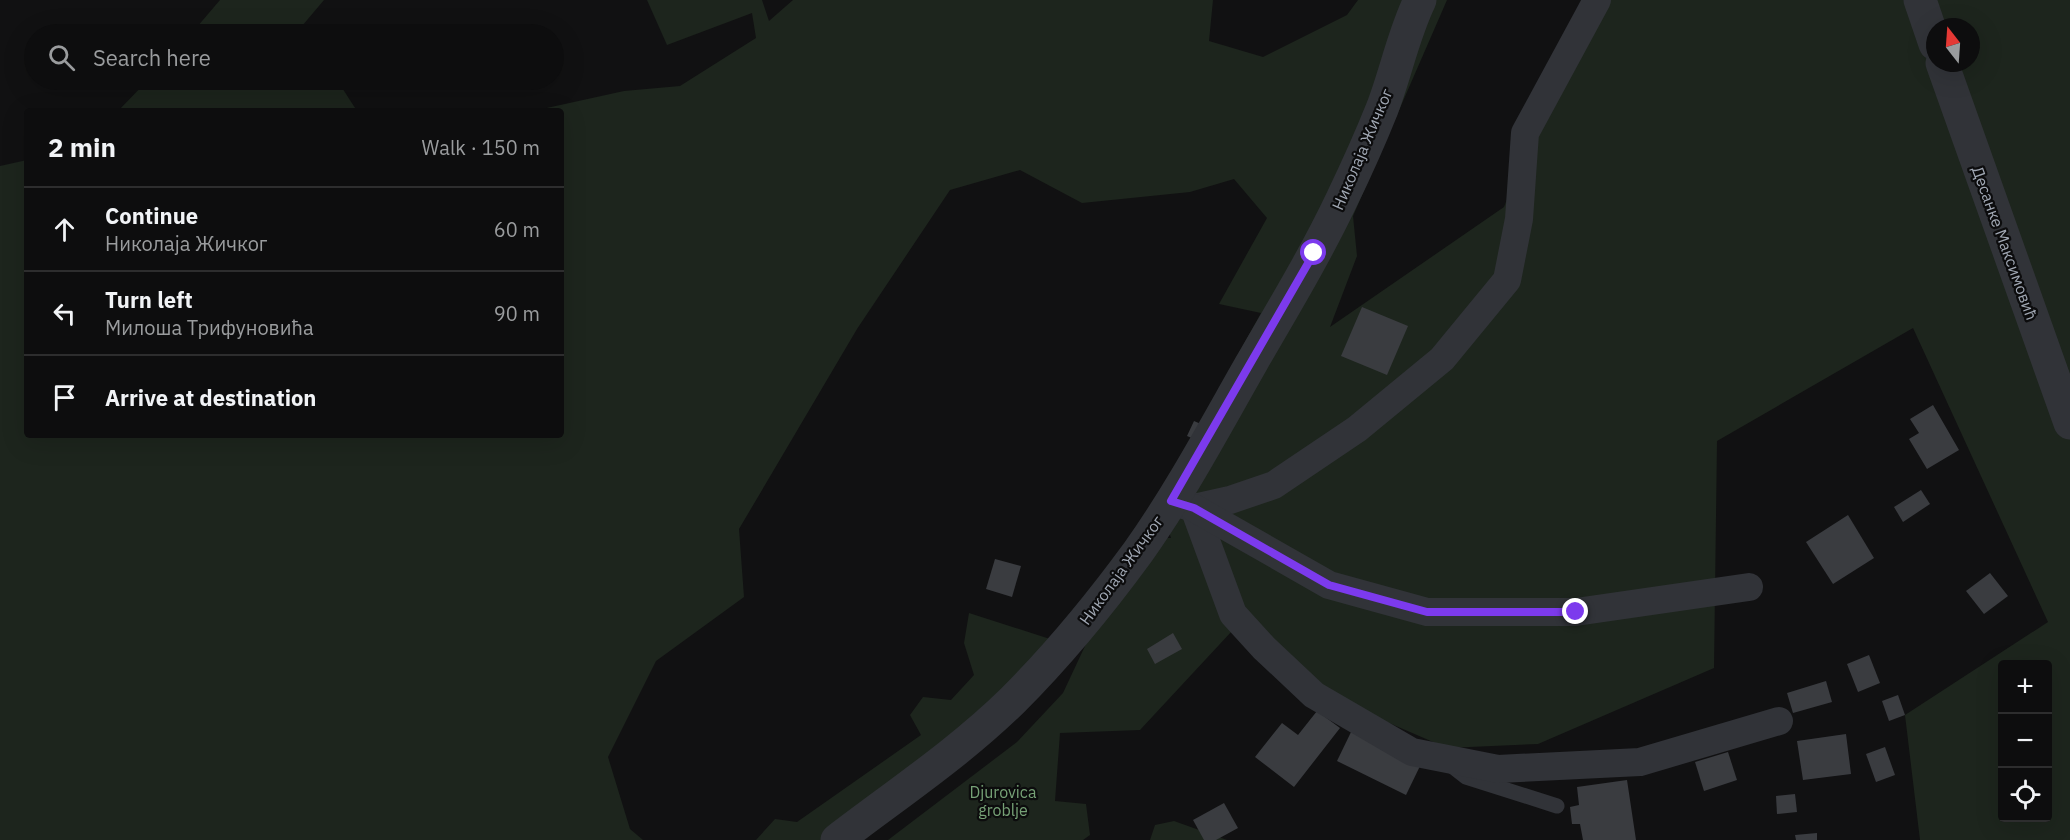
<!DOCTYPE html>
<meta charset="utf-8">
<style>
:root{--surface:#0d0d0e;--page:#1b1b1c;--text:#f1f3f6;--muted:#9a9c9e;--line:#2d2d2e}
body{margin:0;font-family:"IBM Plex Sans",sans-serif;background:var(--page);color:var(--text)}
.controls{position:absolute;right:18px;bottom:18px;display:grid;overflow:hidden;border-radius:6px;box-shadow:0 6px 24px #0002}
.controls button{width:54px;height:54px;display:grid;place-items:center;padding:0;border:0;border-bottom:2px solid var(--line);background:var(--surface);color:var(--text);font:30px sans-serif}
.compass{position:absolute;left:1926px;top:18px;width:54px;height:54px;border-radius:50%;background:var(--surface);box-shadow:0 6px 24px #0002;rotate:343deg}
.stop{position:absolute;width:18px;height:18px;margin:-14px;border:4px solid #7c3aed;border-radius:50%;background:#fff}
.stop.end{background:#7c3aed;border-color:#fff;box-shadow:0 2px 6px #0008}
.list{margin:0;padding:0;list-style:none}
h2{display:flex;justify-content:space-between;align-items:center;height:78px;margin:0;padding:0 24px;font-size:26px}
h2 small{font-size:20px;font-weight:400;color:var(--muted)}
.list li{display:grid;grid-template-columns:39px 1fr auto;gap:18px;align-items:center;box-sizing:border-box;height:84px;padding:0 24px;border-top:2px solid var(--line)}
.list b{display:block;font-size:22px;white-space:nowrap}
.list p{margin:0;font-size:20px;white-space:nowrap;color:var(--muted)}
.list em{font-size:20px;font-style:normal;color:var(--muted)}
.icon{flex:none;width:33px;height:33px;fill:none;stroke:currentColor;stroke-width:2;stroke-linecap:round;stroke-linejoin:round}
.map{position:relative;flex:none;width:2070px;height:840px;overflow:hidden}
.search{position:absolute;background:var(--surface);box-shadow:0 6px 24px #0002;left:24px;top:24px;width:540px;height:66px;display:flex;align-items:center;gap:15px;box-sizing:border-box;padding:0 21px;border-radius:33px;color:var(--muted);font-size:22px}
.panel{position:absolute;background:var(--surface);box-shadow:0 6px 24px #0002;left:24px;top:108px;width:540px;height:330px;border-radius:6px}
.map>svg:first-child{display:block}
</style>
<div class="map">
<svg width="2070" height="840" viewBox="0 0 2070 840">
<rect width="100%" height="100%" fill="#111112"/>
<!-- green -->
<g fill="#1d251d" fill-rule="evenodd">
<path d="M220 0H324L302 26 307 34H191Z"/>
<path d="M647 0H762L769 21 793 0H1213L1209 41 1263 57 1347 15 1358 0H1447L1353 216 1357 256 1330 327 1504 207 1584 0H2070V840H1920L1905 715 2048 622 1913 328 1717 441 1714 668 1538 744 1447 748 1359 710 1232 631 1140 730 1060 733 1055 801 1086 804 1090 835 1083 840H888L1017 742 1063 693 1136 537 1171 538 1158 498 1261 313 1219 304 1267 218 1234 179 1190 192 1082 203 1020 170 950 190 857 329 739 529 744 597 656 661 608 757 630 829 643 840H0V166L27 160V435H561V111H533L624 91 680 86 756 38 752 13 667 45ZM1935 27H1971V63H1935ZM2002 664H2048V818H2002Z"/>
<path d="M148 80H337L357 111H118Z"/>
<path d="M969 613 1050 639 1002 689 836 840H756L775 819 797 822 921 735 910 715 923 697 951 700 974 675 964 643Z"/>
<path d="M1174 821 1227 840H1150L1155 825Z"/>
</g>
<!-- building -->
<g fill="#3a3c40">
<path d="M1362 307 1408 326 1387 375 1341 356Z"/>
<path d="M1933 405 1959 450 1927 469 1909 439 1919 433 1910 419Z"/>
<path d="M1194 421 1201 424 1194 439 1187 436Z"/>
<path d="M1921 490 1930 504 1903 522 1894 507Z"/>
<path d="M1848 515 1874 558 1833 584 1806 542Z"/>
<path d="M995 559 1021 566 1012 597 986 589Z"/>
<path d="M1990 573 2008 596 1984 614 1966 591Z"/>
<path d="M1173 633 1182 649 1155 664 1147 649Z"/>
<path d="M1869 655 1880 683 1858 692 1847 664Z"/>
<path d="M1826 681 1832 702 1793 713 1787 693Z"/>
<path d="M1898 695 1905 715 1889 721 1882 701Z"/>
<path d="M1317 711 1340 728 1294 787 1255 757 1282 723 1298 735Z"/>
<path d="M1352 730 1421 764 1406 795 1337 761Z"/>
<path d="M1846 734 1851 774 1803 780 1797 741Z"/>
<path d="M1885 747 1895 775 1876 782 1866 754Z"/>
<path d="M1728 752 1737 780 1704 791 1695 762Z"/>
<path d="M1627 780 1636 840H1583L1580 824H1572L1570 807 1579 805 1577 787Z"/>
<path d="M1795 794 1797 812 1777 814 1776 796Z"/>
<path d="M1224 803 1238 828 1216 840H1204L1193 820Z"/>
<path d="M1817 833V840H1796L1795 835Z"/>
</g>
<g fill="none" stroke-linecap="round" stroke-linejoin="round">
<!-- service -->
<path stroke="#313338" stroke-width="15" d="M1452 766 1466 777 1557 806"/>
<!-- minor -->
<g stroke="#313338" stroke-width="28">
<path d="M1171 501 1194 508 1230 500 1274 485 1357 429 1442 359 1507 280 1519 219 1525 133 1597 0"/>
<path d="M1194 508 1233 614 1264 648 1314 695 1412 752 1498 769 1640 762 1779 721"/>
<path d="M1194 508 1329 585 1427 612H1576L1749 587"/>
</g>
<!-- tertiary -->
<g stroke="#313338" stroke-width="33">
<path d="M1920 0 1935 44"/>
<path d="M1942 63 2070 423"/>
<path d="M837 840C897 794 959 753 1013 700 1059 654 1100 604 1138 552 1180 493 1215 427 1251 364 1282 310 1315 256 1342 199 1356 170 1370 139 1382 109 1396 73 1403 35 1420 0"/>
</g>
</g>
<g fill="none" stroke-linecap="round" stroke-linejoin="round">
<!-- route -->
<path stroke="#7c3aed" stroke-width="8" d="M1314 253 1171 501 1194 508 1329 585 1427 612H1576"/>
</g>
<g text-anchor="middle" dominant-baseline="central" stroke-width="4.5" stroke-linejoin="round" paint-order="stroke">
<!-- street labels -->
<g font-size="16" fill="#a1a8b4" stroke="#0c0c0d">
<text transform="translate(1362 149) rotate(-67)">Николаја Жичког</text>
<text transform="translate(2005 243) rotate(70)">Десанке Максимовић</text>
<text transform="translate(1121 570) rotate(-54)">Николаја Жичког</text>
</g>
<!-- park labels -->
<g font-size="16" fill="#76a176" stroke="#0c0c0d">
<text x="1003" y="792">Djurovica<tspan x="1003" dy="18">groblje</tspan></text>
</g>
</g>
</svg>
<div class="controls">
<button>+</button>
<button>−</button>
<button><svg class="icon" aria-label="locate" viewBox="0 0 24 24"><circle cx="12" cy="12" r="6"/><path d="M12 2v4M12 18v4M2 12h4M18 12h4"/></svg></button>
</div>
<svg class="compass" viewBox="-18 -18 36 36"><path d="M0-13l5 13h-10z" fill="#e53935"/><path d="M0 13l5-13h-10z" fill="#9a9c9e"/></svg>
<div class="stop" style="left:1314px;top:253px"></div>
<div class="stop end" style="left:1576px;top:612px"></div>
<div class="search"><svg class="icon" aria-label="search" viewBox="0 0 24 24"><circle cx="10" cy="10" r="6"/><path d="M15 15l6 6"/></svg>Search here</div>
<section class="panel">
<h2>2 min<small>Walk · 150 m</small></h2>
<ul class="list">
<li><svg class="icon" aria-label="ahead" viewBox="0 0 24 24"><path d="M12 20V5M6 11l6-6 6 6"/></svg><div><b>Continue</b><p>Николаја Жичког</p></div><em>60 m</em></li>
<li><svg class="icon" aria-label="left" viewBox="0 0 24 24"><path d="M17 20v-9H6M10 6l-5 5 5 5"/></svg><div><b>Turn left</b><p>Милоша Трифуновића</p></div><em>90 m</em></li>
<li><svg class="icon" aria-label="arrive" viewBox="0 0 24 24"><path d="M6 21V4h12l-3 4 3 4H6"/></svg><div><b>Arrive at destination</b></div></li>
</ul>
</section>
</div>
